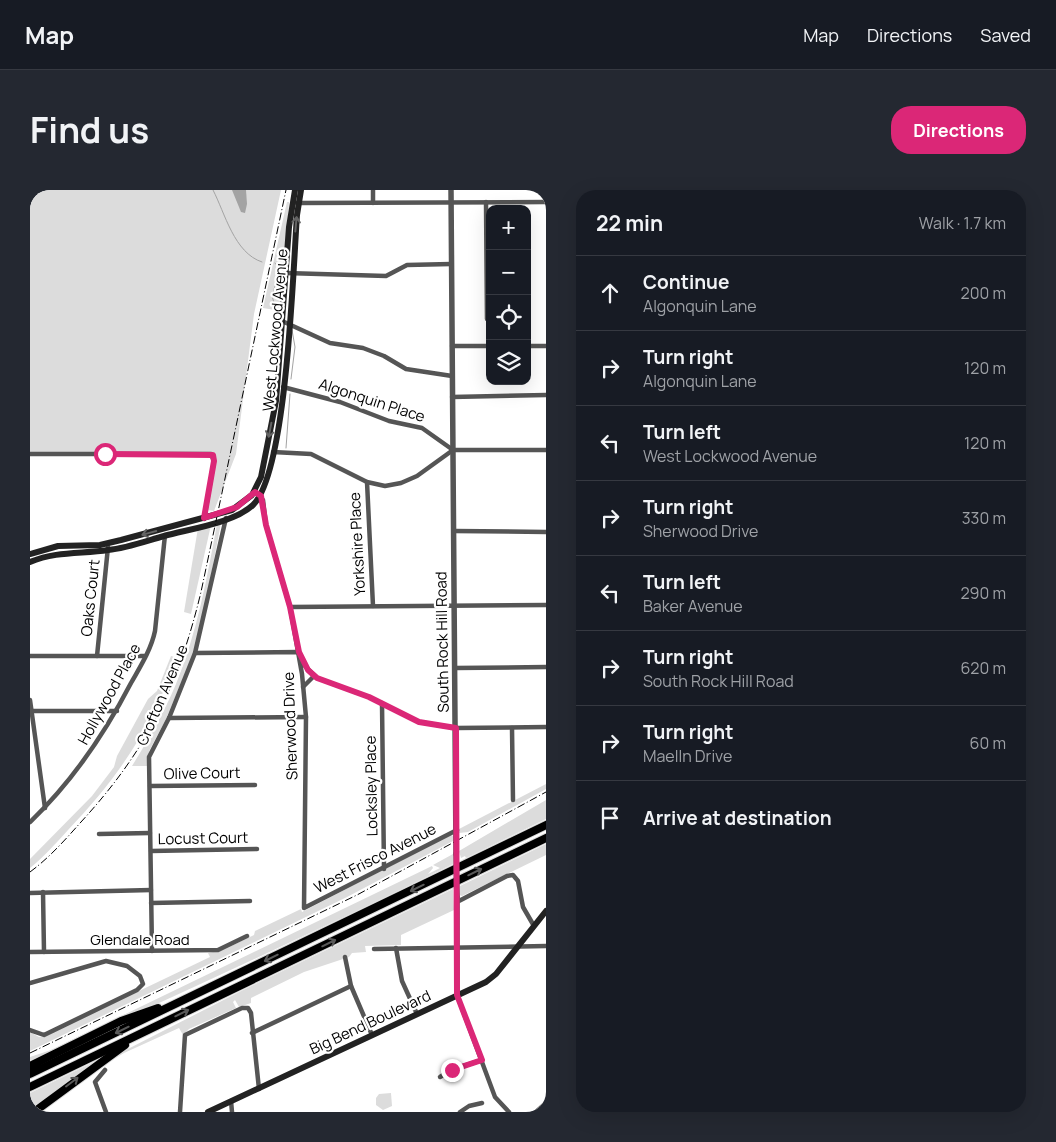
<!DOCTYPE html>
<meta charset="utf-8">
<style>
:root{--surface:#171b24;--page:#242831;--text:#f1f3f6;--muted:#9ea1a6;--line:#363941;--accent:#db2777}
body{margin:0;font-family:Manrope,sans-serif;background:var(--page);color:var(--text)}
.controls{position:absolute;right:15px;top:15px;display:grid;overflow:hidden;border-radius:10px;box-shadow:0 5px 20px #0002}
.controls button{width:45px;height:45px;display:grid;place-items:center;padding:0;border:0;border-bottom:1px solid var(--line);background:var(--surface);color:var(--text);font:25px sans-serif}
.stop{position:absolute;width:15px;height:15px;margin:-11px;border:4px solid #db2777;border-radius:50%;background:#fff}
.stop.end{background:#db2777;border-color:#fff;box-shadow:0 1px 5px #0008}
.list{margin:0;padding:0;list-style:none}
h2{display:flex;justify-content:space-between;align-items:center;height:65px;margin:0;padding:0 20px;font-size:21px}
h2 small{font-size:16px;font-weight:400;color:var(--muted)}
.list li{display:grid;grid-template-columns:32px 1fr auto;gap:15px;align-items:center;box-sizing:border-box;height:75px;padding:0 20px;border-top:1px solid var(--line)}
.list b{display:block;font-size:19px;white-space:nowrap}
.list p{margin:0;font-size:16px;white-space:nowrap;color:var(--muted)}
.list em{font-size:16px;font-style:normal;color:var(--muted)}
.icon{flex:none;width:28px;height:28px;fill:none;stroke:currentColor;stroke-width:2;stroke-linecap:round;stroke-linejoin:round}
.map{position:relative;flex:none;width:516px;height:922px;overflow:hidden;border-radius:20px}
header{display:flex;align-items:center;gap:30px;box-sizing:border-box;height:70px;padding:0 25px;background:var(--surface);border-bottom:1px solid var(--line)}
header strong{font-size:24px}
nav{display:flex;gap:28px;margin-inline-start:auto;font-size:18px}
.intro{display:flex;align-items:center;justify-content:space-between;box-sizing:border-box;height:120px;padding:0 30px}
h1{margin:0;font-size:35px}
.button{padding:12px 22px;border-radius:20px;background:var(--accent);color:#fff;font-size:18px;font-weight:700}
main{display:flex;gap:30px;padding:0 30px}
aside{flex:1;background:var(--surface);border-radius:20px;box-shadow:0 5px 20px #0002}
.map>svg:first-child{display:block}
</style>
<header>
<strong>Map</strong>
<nav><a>Map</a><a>Directions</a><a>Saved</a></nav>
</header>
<div class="intro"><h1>Find us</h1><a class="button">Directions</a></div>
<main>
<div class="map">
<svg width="516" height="922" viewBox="0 0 516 922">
<rect width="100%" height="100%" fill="#fff"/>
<!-- green -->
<g fill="#dcdcdc">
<path d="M0 0H251L224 124 206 264 184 321 177 320 186 270 183 262H0Z"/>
<path d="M257 12H259L251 121 233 118Z"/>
<path d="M191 333 174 422 162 467 135 531 119 561 117 576H102C118 550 134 523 146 494 167 443 177 388 187 334Z"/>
<path d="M181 335 161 424 154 422 168 338Z"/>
<path d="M141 466 147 468C122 537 88 588 38 640 26 653 14 667 0 678V669L62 606 84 577 87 566 118 509 127 501Z"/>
<path d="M516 594V599L438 642 429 643V639Z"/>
<path d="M516 610V629L436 668 435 666 431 668 429 661Z"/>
<path d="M420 645 424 646 423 651 317 707 0 861V842L9 847 15 846 180 767 178 763 193 760 224 745 225 741 271 719 272 722Z"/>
<path d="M516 654V665L432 706 429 705 430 696Z"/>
<path d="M423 664V674C286 742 146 805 7 869L0 870V867L21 860 402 676 403 678 398 684 410 678 403 675Z"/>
<path d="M423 699 424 720 371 745V755L335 756 336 762 322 763 319 767 274 782 221 808V813L209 817 205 810 203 812 206 818 159 839 153 845 149 838 94 863 57 885 92 862 211 801Z"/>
<path d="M70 869 4 918H0V903Z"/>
<path d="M361 903 362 916 353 920 346 915V908L349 904Z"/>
</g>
<!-- water -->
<path fill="#a3a3a3" d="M202 0H216L217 14 215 23 211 22Z"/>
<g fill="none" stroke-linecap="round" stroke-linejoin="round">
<!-- stream -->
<g stroke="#a3a3a3" stroke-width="1">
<path d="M183 0C195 23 204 63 232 72"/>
<path d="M245 73 250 80 242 106 247 123"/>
<path d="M261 189 265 157 262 140"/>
<path d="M256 258 260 204"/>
</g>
<!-- motorway casing -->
<g stroke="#dbdbdb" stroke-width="10">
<g id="motorway">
<path d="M0 876 91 831 128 818"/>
<path d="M0 884 516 635"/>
<path d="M0 897 516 648"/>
<path d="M4 922 95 855"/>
</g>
</g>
<!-- minor -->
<g stroke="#555" stroke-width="4.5">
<path d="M343 0V13"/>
<path d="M456 12 457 129"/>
<path d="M267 13 516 12"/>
<path d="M256 83 356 86 377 75 421 74"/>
<path d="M252 131 300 153 333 158 354 166 376 179 422 186"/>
<path d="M422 156H460"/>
<path d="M497 156H516"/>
<path d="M253 197 310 212 359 231 392 238 423 260"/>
<path d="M422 207 516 205"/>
<path d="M243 262 281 264 337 292 355 296 371 293 387 286 423 260H516"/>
<path d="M0 264H181L184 271 174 329"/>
<path d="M337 292 343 416"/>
<path d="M227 304 233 310 236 335 260 417 272 484 276 527 274 718 427 640"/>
<path d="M424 341 516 342"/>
<path d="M260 417 516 415"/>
<path d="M165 463 269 462 274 475 287 488 339 507 389 532 426 538 516 537"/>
<path d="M0 466H115"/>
<path d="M67 466 78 357"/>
<path d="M425 478 516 477"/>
<path d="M273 497 284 486"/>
<path d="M0 510 15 618"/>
<path d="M352 513 354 679"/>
<path d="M1 521H87"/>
<path d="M139 528 276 527"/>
<path d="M482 538 483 610"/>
<path d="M120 596 225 595"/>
<path d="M0 632C43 591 74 545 101 493 110 477 121 460 125 441L135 345"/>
<path d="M69 644 120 643"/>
<path d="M121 661 227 659"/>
<path d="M13 702 14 762"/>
<path d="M0 703 121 700"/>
<path d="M427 712 477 686 483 685 488 691 493 717 504 736"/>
<path d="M121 713 220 711"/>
<path d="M366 758 372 791 387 824"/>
<path d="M344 759 516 756"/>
<path d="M122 761 119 567 139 528 165 463 196 328"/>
<path d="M0 762 188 760 217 746"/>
<path d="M315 767 321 796 342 845"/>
<path d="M0 793 76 771 97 776 110 786 113 794 107 800 14 845 0 840"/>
<path d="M427 805 465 907 479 922"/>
<path d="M222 843 321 796"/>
<path d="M75 880 65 892 76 922"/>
<path d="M410 887 421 880 452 870"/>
<path d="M201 911 202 922"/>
<path d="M150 922 155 845 212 818H218L221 823 229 899"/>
<path d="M430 922 439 916 452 913"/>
<path d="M506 922 516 913"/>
</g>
<!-- tertiary -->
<g stroke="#555" stroke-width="5.5">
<path d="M421 0 426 664"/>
<path d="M427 707V805"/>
</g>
<!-- secondary -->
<g stroke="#222" stroke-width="6">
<path d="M0 364 28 356 70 355 91 350 202 320 222 305 231 287 246 211 259 37 265 0"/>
<path d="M0 372C26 361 52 364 78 360 97 358 116 351 134 346 159 339 204 333 223 315 257 282 263 80 267 25L271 0"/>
<path d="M178 922 456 792 466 784 516 721"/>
</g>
<!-- motorway -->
<use href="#motorway" stroke="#000" stroke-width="8"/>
<!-- rail -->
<g stroke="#000" stroke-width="1" stroke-dasharray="8 2.5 1 2.5" stroke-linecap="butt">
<path d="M0 682C19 668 35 650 51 632 117 560 148 497 171 402L256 0"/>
<path d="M0 863 327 705 516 602"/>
</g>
<!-- tertiary-bridge -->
<path stroke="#555" stroke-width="5.5" d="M426 664 427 707"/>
</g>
<!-- one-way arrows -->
<defs><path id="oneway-shaft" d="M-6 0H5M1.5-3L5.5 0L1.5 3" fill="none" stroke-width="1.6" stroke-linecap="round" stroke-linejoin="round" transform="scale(1.25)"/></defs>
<g stroke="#646464">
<use href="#oneway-shaft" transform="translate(266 34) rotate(-85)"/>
<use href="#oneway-shaft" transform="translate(240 240) rotate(101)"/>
<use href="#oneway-shaft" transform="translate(119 343) rotate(165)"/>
</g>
<g stroke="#595959">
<use href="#oneway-shaft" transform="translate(445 682) rotate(-26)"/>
<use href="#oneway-shaft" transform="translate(387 698) rotate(154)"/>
<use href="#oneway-shaft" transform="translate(299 753) rotate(-26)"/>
<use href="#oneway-shaft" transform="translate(241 768) rotate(154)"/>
<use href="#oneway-shaft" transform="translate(152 823) rotate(-26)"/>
<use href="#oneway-shaft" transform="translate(92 840) rotate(154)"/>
<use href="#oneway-shaft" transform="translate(42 892) rotate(-37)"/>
</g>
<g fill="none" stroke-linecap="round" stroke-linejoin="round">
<!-- route -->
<path stroke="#db2777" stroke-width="6" d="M75 264 183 265 184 271 174 328 207 317 225 302 231 306 236 335 260 417 269 462 278 480 287 488 339 507 389 532 426 538 427 805 452 870 422 880"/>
</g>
<g text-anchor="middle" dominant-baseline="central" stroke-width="4.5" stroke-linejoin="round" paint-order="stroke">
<!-- street labels -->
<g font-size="15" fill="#000" stroke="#fff">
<text transform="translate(245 140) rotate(-85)">West Lockwood Avenue</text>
<text transform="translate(342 210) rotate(18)">Algonquin Place</text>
<text transform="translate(327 354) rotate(-93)">Yorkshire Place</text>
<text transform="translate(60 408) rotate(-84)">Oaks Court</text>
<text transform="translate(412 452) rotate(-91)">South Rock Hill Road</text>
<text transform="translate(79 504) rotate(-61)">Hollywood Place</text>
<text transform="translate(132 505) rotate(-67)">Crofton Avenue</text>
<text transform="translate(260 536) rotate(-92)">Sherwood Drive</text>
<text transform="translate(172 583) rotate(-1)">Olive Court</text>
<text transform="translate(341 596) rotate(-91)">Locksley Place</text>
<text transform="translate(173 648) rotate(-1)">Locust Court</text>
<text transform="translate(345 668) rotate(-27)">West Frisco Avenue</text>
<text x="110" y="749">Glendale Road</text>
<text transform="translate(340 832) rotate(-25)">Big Bend Boulevard</text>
</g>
</g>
</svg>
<div class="controls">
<button>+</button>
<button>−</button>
<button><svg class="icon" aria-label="locate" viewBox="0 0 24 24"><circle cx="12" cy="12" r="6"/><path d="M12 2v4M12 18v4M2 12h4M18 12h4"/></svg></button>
<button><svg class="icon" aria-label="layers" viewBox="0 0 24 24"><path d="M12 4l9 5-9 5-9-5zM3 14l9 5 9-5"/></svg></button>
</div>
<div class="stop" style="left:75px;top:264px"></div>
<div class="stop end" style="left:422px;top:880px"></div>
</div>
<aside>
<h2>22 min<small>Walk · 1.7 km</small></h2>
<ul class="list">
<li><svg class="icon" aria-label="ahead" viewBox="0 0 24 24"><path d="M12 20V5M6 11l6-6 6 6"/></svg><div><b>Continue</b><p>Algonquin Lane</p></div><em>200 m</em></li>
<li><svg class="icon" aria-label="right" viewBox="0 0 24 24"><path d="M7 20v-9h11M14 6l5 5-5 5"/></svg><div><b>Turn right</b><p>Algonquin Lane</p></div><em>120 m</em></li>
<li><svg class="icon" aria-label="left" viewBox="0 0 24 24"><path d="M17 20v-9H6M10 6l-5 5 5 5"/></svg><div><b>Turn left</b><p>West Lockwood Avenue</p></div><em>120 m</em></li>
<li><svg class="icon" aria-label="right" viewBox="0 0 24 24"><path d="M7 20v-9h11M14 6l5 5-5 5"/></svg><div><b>Turn right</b><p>Sherwood Drive</p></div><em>330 m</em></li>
<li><svg class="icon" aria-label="left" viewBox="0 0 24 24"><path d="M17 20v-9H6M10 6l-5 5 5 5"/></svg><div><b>Turn left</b><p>Baker Avenue</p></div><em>290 m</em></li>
<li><svg class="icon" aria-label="right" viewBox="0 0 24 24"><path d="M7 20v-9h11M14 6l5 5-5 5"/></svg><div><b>Turn right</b><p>South Rock Hill Road</p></div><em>620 m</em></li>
<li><svg class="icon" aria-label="right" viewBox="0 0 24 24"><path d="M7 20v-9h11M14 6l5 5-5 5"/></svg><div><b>Turn right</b><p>Maelln Drive</p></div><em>60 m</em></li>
<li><svg class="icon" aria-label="arrive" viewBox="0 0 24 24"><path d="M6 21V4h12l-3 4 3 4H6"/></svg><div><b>Arrive at destination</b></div></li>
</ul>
</aside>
</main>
